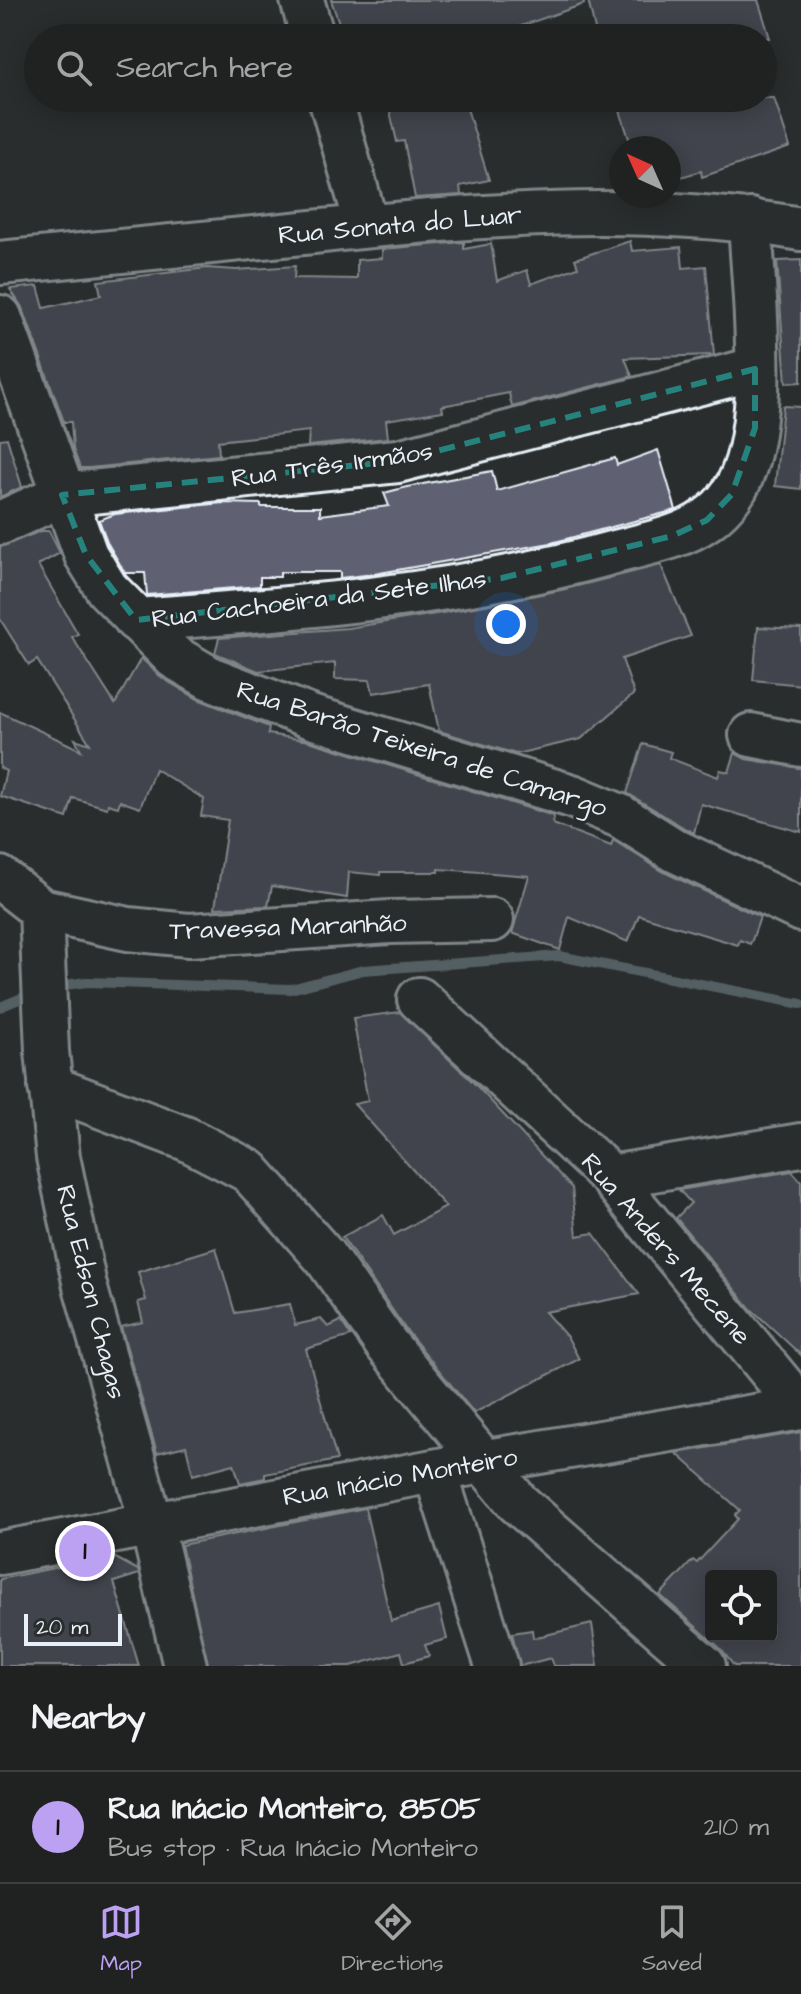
<!DOCTYPE html>
<meta charset="utf-8">
<style>
:root{--surface:#202222;--page:#2d2f2f;--text:#f1f3f6;--muted:#a2a4a5;--line:#3d3f40;--accent:#bca0f2}
body{margin:0;font-family:"Architects Daughter",sans-serif;background:var(--page);color:var(--text)}
.controls{position:absolute;right:24px;bottom:24px;display:grid;overflow:hidden;border-radius:8px;box-shadow:0 4px 20px #0003}
.controls button{width:72px;height:72px;display:grid;place-items:center;padding:0;border:0;border-bottom:2px solid var(--line);background:var(--surface);color:var(--text);font:40px sans-serif}
.compass{position:absolute;left:609px;top:136px;width:72px;height:72px;border-radius:50%;background:var(--surface);box-shadow:0 4px 20px #0003;rotate:315deg}
.scale{position:absolute;left:24px;bottom:20px;width:98px;box-sizing:border-box;padding-left:8px;border:4px solid #e8f1f8;border-top:0;font-size:22px;line-height:28px;white-space:nowrap;color:#e8f1f8;-webkit-text-stroke:6px #2a2d2e;paint-order:stroke}
.you{position:absolute;left:506px;top:624px;width:28px;height:28px;margin:-20px;border:6px solid #fff;border-radius:50%;background:#1a73e8;box-shadow:0 0 0 12px #1a73e833}
.badge{display:grid;place-items:center;width:52px;height:52px;border-radius:50%;background:var(--accent);color:#111;font-size:26px;font-weight:700}
.pin{position:absolute;translate:-50% -50%;border:4px solid #fff;box-shadow:0 2px 8px #0006}
.list{margin:0;padding:0;list-style:none}
h2{display:flex;justify-content:space-between;align-items:center;height:104px;margin:0;padding:0 32px;font-size:34px}
h2 small{font-size:26px;font-weight:400;color:var(--muted)}
.list li{display:grid;grid-template-columns:52px 1fr auto;gap:24px;align-items:center;box-sizing:border-box;height:112px;padding:0 32px;border-top:2px solid var(--line)}
.list b{display:block;font-size:30px;white-space:nowrap}
.list p{margin:0;font-size:26px;white-space:nowrap;color:var(--muted)}
.list em{font-size:26px;font-style:normal;color:var(--muted)}
.icon{flex:none;width:44px;height:44px;fill:none;stroke:currentColor;stroke-width:2;stroke-linecap:round;stroke-linejoin:round}
.map{position:relative;flex:none;width:801px;height:1666px;overflow:hidden}
.search{position:absolute;background:var(--surface);box-shadow:0 4px 20px #0003;left:24px;right:24px;top:24px;height:88px;display:flex;align-items:center;gap:20px;box-sizing:border-box;padding:0 28px;border-radius:44px;color:var(--muted);font-size:30px}
.sheet{height:216px;background:var(--surface)}
nav{display:flex;justify-content:space-around;align-items:center;box-sizing:border-box;height:112px;border-top:2px solid var(--line);background:var(--surface);font-size:22px;color:var(--muted)}
nav a{display:grid;justify-items:center;gap:4px}
nav .on{color:var(--accent)}
.map>svg:first-child{display:block}
</style>
<div class="map">
<svg width="801" height="1666" viewBox="0 0 801 1666">
<rect width="100%" height="100%" fill="#2a2d2e"/>
<filter id="ink" filterUnits="userSpaceOnUse"><feTurbulence type="fractalNoise" baseFrequency=".0125" numOctaves="2"/><feDisplacementMap in="SourceGraphic" scale="16" xChannelSelector="R" yChannelSelector="G"/><feConvolveMatrix kernelMatrix="1 2 1 2 8 2 1 2 1" color-interpolation-filters="sRGB"/></filter>
<g filter="url(#ink)">
<g fill="none" stroke-linecap="round" stroke-linejoin="round">
<!-- stream -->
<g stroke="#889ca5" stroke-width="10">
<path d="M57 986 87 982 291 989 363 970 559 956 801 1004"/>
<path d="M0 1007 24 997"/>
</g>
</g>
<!-- building -->
<g fill="#616073" stroke="#e8f1f8" stroke-width="2" fill-rule="evenodd">
<path d="M331 0H583L584 4 512 29 515 38H353L344 37Z"/>
<path d="M588 0H758L770 38H597Z"/>
<path d="M387 98 465 102 489 180 460 186 461 195 415 198 404 141 397 142Z"/>
<path d="M616 98H774L790 147 702 177 701 171 674 179 669 148H632Z"/>
<path d="M630 241 632 251 681 247 683 268 706 266 714 355 625 358 632 376 512 407 509 393 442 406 443 411 386 420 388 438 308 446 309 431 218 441 219 455 89 468H80L73 449 71 422H64L23 309 10 289 38 286 44 308 101 295 98 281 207 268 236 270 295 266 294 278 357 279V260L382 258V249L464 242V249L491 244 497 281 527 270 531 284 578 267 575 259Z"/>
<path d="M801 260V382L786 383 777 261Z"/>
<path d="M783 406 801 407V489L775 486Z"/>
<path d="M7 438 22 487 0 497V439Z"/>
<path d="M658 450 676 510 551 543 374 574 340 578V572H280V577H260V586L147 595 145 573H125L108 544 99 520 115 514 223 503 261 504V507H320V515L389 506 384 493 407 487 492 471 497 491 615 458 617 465Z"/>
<path d="M41 531H49L60 553 38 565 78 634 72 637 115 704 141 658 162 678 198 699 269 727 268 734 309 741 554 816 553 824 611 846 613 840 664 872 760 917 752 940 750 944 740 940 738 945 639 915 628 942 569 917 560 950 512 933 529 876 481 872 439 869V872H380V875L349 872 347 898 272 886 268 906 215 908 228 820 201 816 204 799 155 769 140 808 120 801 118 807 108 804 107 808 73 798 67 818 0 796 6 771 0 768V712L81 750 75 739 90 744 37 660 29 665 0 619V547Z"/>
<path d="M661 565 691 636 622 659 634 694 581 739 516 754 439 731 429 684 373 693 370 680 335 679V663L258 671 215 653 219 638 348 628 442 613 561 590Z"/>
<path d="M758 627 801 629V685L753 680Z"/>
<path d="M643 744 671 752 669 758 718 777 720 770 729 772 735 753 746 759 801 768V832L701 804 694 833 686 829 627 793Z"/>
<path d="M400 1012 474 1083 572 1188 577 1236 593 1233 639 1294 545 1312 568 1338 579 1359 474 1413 406 1330 342 1237 383 1215 394 1235 446 1207 354 1104 368 1101 353 1018Z"/>
<path d="M792 1171 801 1181V1355L750 1308 676 1218 691 1203 679 1190Z"/>
<path d="M216 1248 235 1313 290 1304 295 1325 321 1319 328 1327 341 1321 351 1336 306 1349 337 1460 265 1474V1478L240 1483 234 1464 193 1475 186 1446 157 1453 121 1327 143 1322 138 1302 146 1300 138 1272Z"/>
<path d="M801 1432V1666H734L720 1648 660 1595 693 1560 697 1563 738 1519 735 1515 740 1510 676 1453ZM711 1576H771V1636H711Z"/>
<path d="M365 1508 391 1621 439 1607 447 1639 425 1645 429 1656 404 1663 401 1652 351 1666H208L181 1545Z"/>
<path d="M112 1556 138 1570 139 1574 114 1582 139 1666H0V1579Z"/>
<path d="M592 1624 598 1666H554L551 1658 520 1666 512 1633 532 1630 533 1638Z"/>
</g>
<g fill="none" stroke-linecap="round" stroke-linejoin="round">
<!-- minor casing -->
<g stroke="#e8f1f8" stroke-width="48">
<g id="minor">
<path d="M302 0 313 38"/>
<path d="M330 98 367 226"/>
<path d="M0 263C104 253 209 242 313 232 476 215 639 201 801 229"/>
<path d="M0 317 86 555 107 589 174 657 210 678 311 717 572 796 620 816 674 850 801 910"/>
<path d="M0 523 62 495 398 461 755 369"/>
<path d="M136 620C296 609 460 595 615 552 645 544 681 538 706 520 715 514 726 503 732 494 773 436 753 292 750 220"/>
<path d="M751 735 801 745"/>
<path d="M0 878 41 910 128 929 189 935 390 922 492 920"/>
<path d="M41 910 47 1051 58 1157 85 1286 151 1522 185 1666"/>
<path d="M419 999 611 1177 801 1408"/>
<path d="M50 1087 187 1139 249 1171 325 1257 387 1345 518 1503 704 1666"/>
<path d="M611 1177 801 1145"/>
<path d="M435 1471 497 1666"/>
<path d="M0 1553 481 1462 801 1408"/>
</g>
</g>
<!-- minor -->
<use href="#minor" stroke="#2a2d2e" stroke-width="42"/>
</g>
</g>
<!-- marked area -->
<path d="M0 0H801V1666H0ZM755 369V428L732 494 707 520 672 536 502 578 136 620 86 555 62 495 398 461Z" fill="#2a2d2e" fill-opacity=".55" fill-rule="evenodd"/>
<path fill="none" stroke="#25827c" stroke-width="6" stroke-dasharray="16 10" stroke-linejoin="round" d="M755 369V428L732 494 707 520 672 536 502 578 136 620 86 555 62 495 398 461Z"/>
<g text-anchor="middle" dominant-baseline="central" stroke-width="6" stroke-linejoin="round" paint-order="stroke">
<!-- street labels -->
<g font-size="26" fill="#e8f1f8" stroke="#2a2d2e">
<text transform="translate(400 225) rotate(-5)">Rua Sonata do Luar</text>
<text transform="translate(332 465) rotate(-8)">Rua Três Irmãos</text>
<text transform="translate(319 599) rotate(-7)">Rua Cachoeira da Sete Ilhas</text>
<text transform="translate(422 749) rotate(18)">Rua Barão Teixeira de Camargo</text>
<text transform="translate(288 927) rotate(-2)">Travessa Maranhão</text>
<text transform="translate(666 1249) rotate(49)">Rua Anders Mecene</text>
<text transform="translate(91 1292) rotate(76)">Rua Edson Chagas</text>
<text transform="translate(400 1477) rotate(-10)">Rua Inácio Monteiro</text>
</g>
</g>
</svg>
<div class="controls">
<button><svg class="icon" aria-label="locate" viewBox="0 0 24 24"><circle cx="12" cy="12" r="6"/><path d="M12 2v4M12 18v4M2 12h4M18 12h4"/></svg></button>
</div>
<svg class="compass" viewBox="-18 -18 36 36"><path d="M0-13l5 13h-10z" fill="#e53935"/><path d="M0 13l5-13h-10z" fill="#a2a4a5"/></svg>
<div class="scale">20 m</div>
<div class="you"></div>
<div class="pin badge" style="left:85px;top:1551px">1</div>
<div class="search"><svg class="icon" aria-label="search" viewBox="0 0 24 24"><circle cx="10" cy="10" r="6"/><path d="M15 15l6 6"/></svg>Search here</div>
</div>
<section class="sheet">
<h2>Nearby<small></small></h2>
<ul class="list">
<li><span class="badge">1</span><div><b>Rua Inácio Monteiro, 8505</b><p>Bus stop · Rua Inácio Monteiro</p></div><em>210 m</em></li>
</ul>
</section>
<nav>
<a class="on"><svg class="icon" aria-label="map" viewBox="0 0 24 24"><path d="M3 6l6-2 6 2 6-2v14l-6 2-6-2-6 2zM9 4v14M15 6v14"/></svg>Map</a>
<a><svg class="icon" aria-label="directions" viewBox="0 0 24 24"><path d="M12 3l9 9-9 9-9-9zM9 14v-3h6M13 9l2 2-2 2"/></svg>Directions</a>
<a><svg class="icon" aria-label="saved" viewBox="0 0 24 24"><path d="M7 4h10v16l-5-4-5 4z"/></svg>Saved</a>
</nav>
